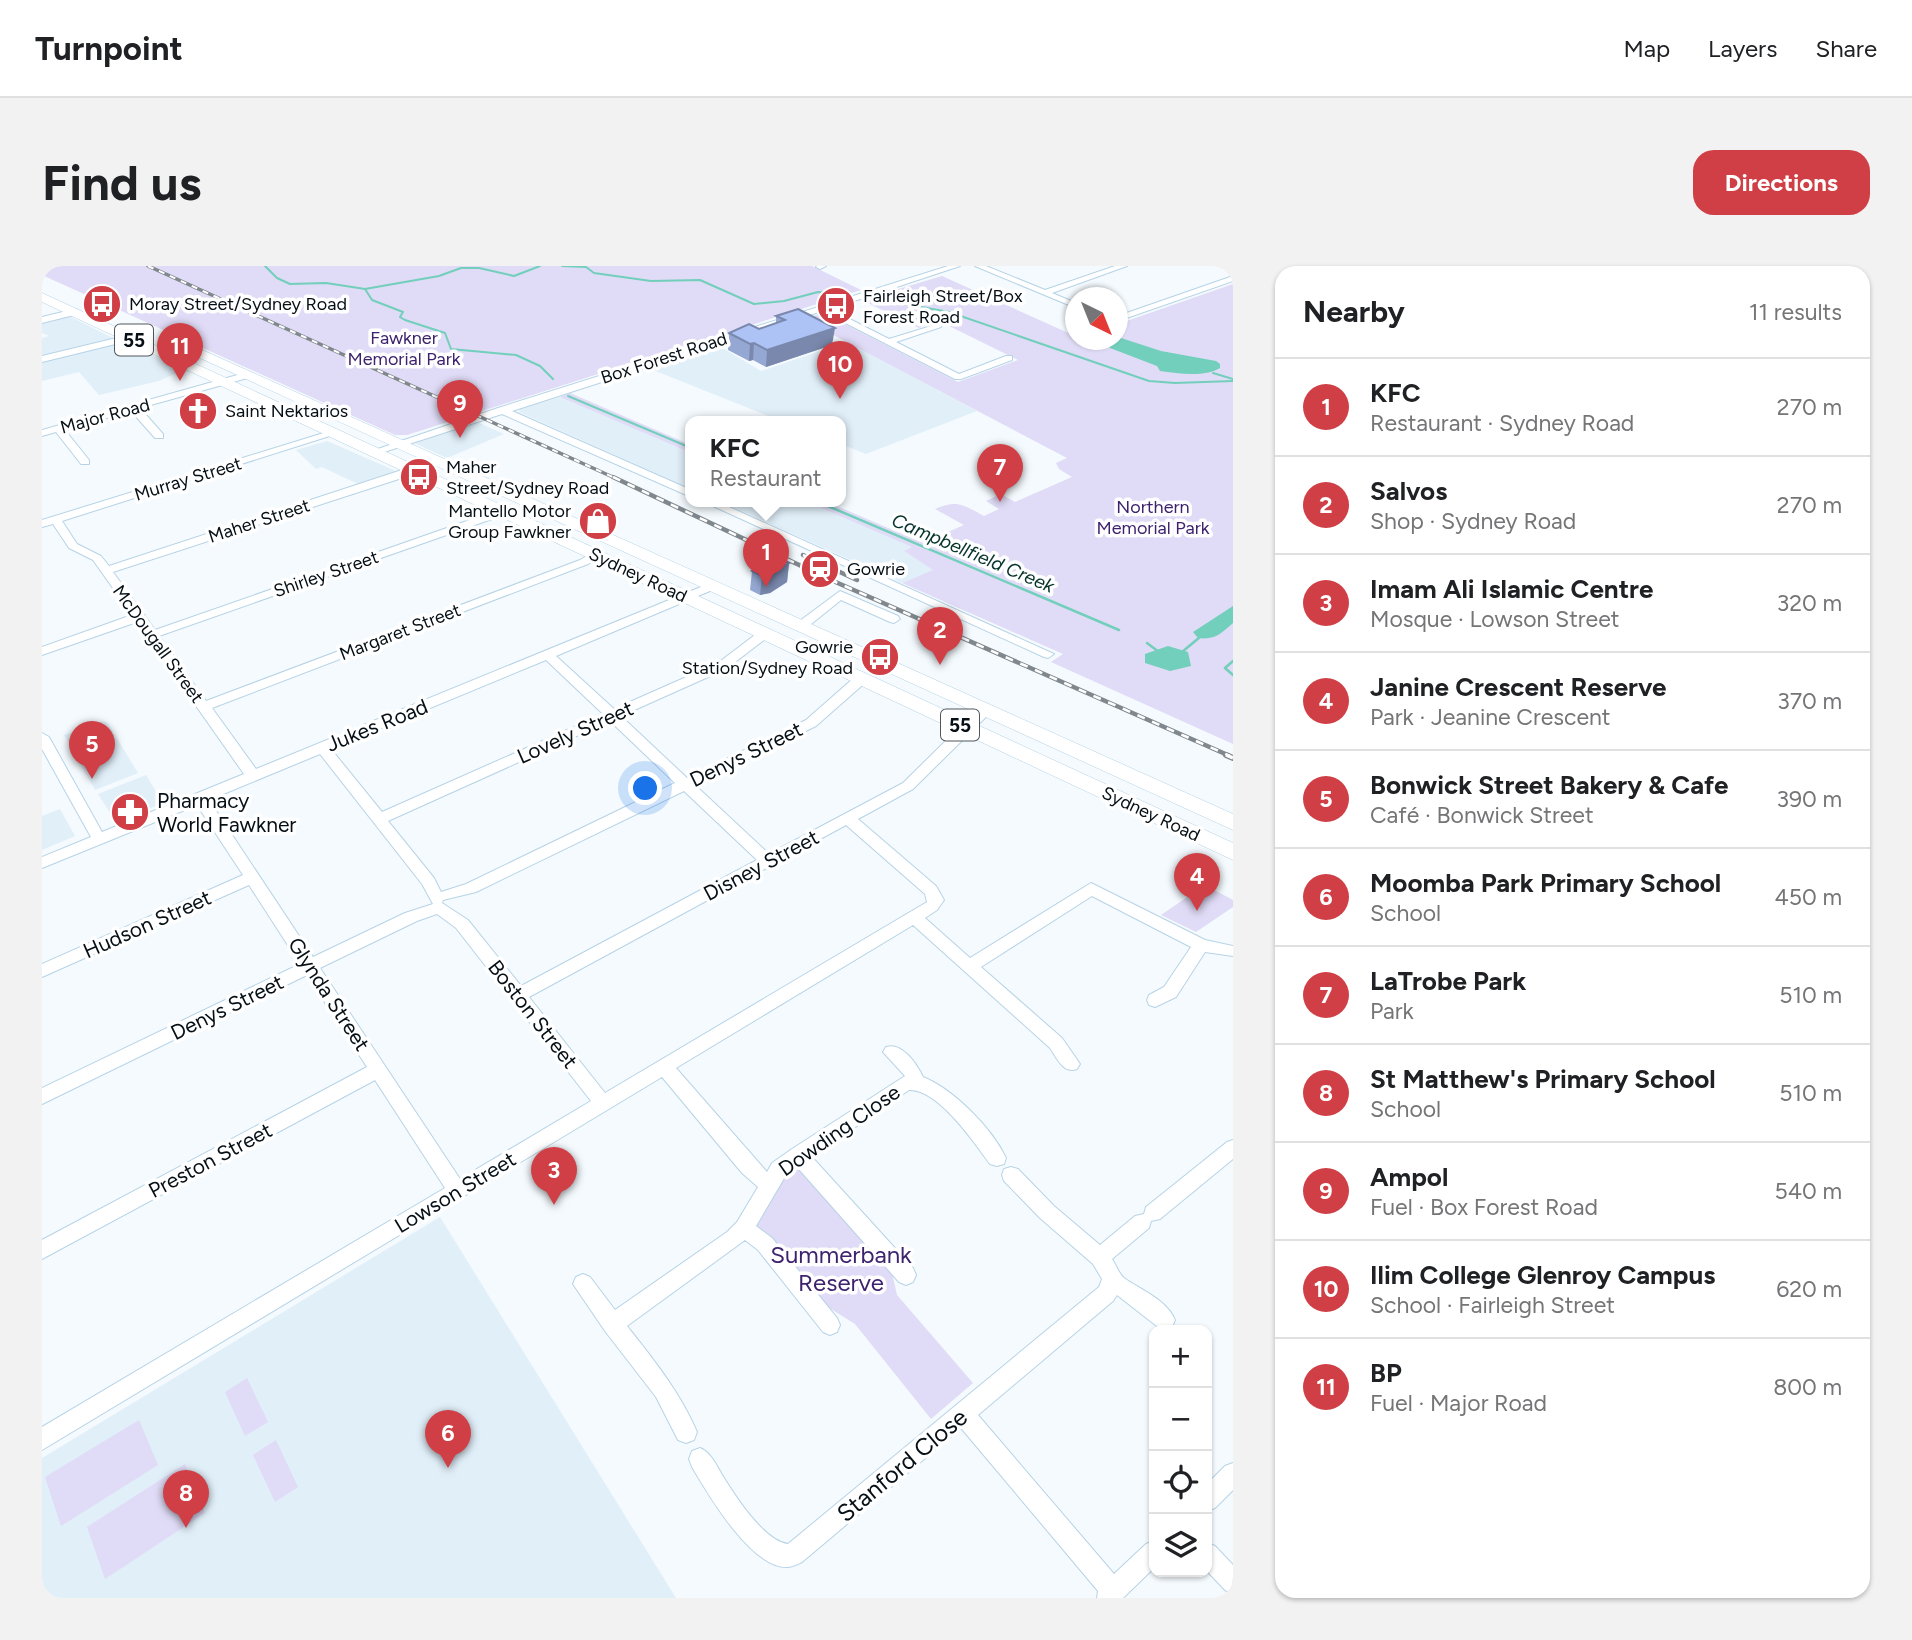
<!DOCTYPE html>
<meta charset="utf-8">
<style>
:root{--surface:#fff;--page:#f2f2f2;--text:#202124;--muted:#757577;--line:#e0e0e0;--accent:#cf3f45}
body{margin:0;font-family:Figtree,sans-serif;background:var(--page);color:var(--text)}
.controls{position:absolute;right:21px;bottom:21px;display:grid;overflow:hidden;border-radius:14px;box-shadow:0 2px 5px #0004}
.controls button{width:63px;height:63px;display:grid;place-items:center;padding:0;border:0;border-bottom:2px solid var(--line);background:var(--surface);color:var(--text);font:35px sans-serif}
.compass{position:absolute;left:1023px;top:21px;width:63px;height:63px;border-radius:50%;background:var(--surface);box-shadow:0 2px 5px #0004;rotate:137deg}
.you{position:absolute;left:604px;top:523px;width:24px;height:24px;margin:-18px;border:5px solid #fff;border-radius:50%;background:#1a73e8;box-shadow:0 0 0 10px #1a73e833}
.badge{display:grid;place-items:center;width:46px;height:46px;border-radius:50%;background:var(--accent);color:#fff;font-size:23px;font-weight:700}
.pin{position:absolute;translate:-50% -58px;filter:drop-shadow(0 2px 4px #0008)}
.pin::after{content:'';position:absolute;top:37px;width:24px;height:21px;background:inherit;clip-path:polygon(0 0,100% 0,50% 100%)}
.popup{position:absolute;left:643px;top:150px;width:161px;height:91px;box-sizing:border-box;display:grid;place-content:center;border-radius:14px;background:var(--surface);filter:drop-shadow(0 2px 5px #0005);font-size:23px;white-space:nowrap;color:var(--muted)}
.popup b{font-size:26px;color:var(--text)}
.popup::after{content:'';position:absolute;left:50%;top:100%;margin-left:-14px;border:14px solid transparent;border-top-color:var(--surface)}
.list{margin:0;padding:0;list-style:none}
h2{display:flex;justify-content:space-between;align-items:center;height:91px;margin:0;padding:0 28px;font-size:30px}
h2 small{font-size:23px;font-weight:400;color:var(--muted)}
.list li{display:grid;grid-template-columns:46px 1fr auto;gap:21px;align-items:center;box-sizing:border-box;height:98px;padding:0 28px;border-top:2px solid var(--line)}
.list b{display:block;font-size:26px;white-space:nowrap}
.list p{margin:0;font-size:23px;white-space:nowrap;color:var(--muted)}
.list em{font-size:23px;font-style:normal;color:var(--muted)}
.icon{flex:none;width:38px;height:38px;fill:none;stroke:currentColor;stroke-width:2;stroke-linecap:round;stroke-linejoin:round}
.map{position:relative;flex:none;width:1191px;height:1332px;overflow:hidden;border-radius:21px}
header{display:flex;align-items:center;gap:42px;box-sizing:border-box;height:98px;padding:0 35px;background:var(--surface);border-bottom:2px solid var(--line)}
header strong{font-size:33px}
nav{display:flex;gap:38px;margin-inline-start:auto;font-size:24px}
.intro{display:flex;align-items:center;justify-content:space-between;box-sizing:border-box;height:168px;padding:0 42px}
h1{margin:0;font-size:49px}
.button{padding:18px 32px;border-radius:21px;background:var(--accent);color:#fff;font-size:24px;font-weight:700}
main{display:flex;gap:42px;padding:0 42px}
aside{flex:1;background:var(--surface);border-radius:21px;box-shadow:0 2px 5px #0004}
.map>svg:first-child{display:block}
</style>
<header>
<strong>Turnpoint</strong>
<nav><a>Map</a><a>Layers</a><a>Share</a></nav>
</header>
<div class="intro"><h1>Find us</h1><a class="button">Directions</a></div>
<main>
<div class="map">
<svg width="1191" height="1332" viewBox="0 0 1191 1332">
<rect width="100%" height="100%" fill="#f4fafe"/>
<!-- built -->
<g fill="#e1eff9">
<path d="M25 49 71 72 0 90V72L7 70 0 67V55Z"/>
<path d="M81 75 141 104 117 115 57 129 37 106 0 115V95Z"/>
<path d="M805 76 935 145 824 188 799 178V155H739L606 102 677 80 719 105Z"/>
<path d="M518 131 649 187V223L477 146 478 143Z"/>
<path d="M435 156 462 168 405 192 372 177Z"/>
<path d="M285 175 354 205 316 218 280 201 274 203 254 184Z"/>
<path d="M677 235H763L871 281 862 285 892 304 860 317Z"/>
<path d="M60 455 65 456 96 507 53 524 22 469Z"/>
<path d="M104 509 121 537 74 556 56 528Z"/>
<path d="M18 543 33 570 0 584V550Z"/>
<path d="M398 951 634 1332H0V1192Z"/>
</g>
<!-- green -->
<g fill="#e0dbf6">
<path d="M0 0H770L819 24 365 169H353L0 9Z"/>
<path d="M900 10 1033 70 1034 74H1076V58L1191 18V478L1009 396 1021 388 860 317 891 304 862 285 870 281 763 235H783L881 277 922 259 893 243C916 233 921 239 942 250L957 243 944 235 959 228 973 236 1030 211 1017 203 1014 197 1025 192 761 53 781 47 916 116 976 94 897 55 877 62 820 34Z"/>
<path d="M528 127 649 179V187L518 131Z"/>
<path d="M1163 619 1191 634V641L1154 666 1119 649Z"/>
<path d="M751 900H758L848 998 855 1029 931 1117 889 1153 813 1058 776 1035 712 960 732 916Z"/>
<path d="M205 1112 226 1156 203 1170 183 1126Z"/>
<path d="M97 1154 116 1199 19 1260 3 1211Z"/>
<path d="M234 1174 256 1221 233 1236 211 1189Z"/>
<path d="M143 1198 163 1247 63 1313 45 1261Z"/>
</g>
<!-- water -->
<g fill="#72cfbb">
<path d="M1076 71 1119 85 1174 95 1178 98V102C1161 112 1136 107 1118 105L1115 100 1068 82 1064 77 1066 74H1076Z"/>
<path d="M1191 340V357C1178 368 1174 374 1156 372L1151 366Z"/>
<path d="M1126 380 1146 386 1149 400 1128 405 1103 397V388Z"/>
</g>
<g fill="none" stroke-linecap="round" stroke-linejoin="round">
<!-- stream-far1 -->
<g stroke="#72cfbb" stroke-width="2">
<path d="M223 0 235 12 248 18 284 17 323 23 397 10 419 2H437L472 10 498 0"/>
<path d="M520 0 544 1 552 7 609 15 658 14 712 38 742 35 776 26 805 28"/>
<path d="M323 23 330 34 361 46 358 51 363 54 403 67 409 83 474 89 498 100 511 113"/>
<path d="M846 35 907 46 1107 115 1133 117 1191 115"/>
<path d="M1171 107 1191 113"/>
<path d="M526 130 649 182"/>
</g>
<!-- stream -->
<g stroke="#72cfbb" stroke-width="2.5">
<path d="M774 235 1077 364"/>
<path d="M1105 377 1117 386"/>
<path d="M1140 386 1158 371"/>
<path d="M1191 395 1183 402 1191 409"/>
</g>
<!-- minor casing -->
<g stroke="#b6d3e6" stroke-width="2">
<g id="minor">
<path d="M784 0 778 3 774 1 775 0Z"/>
<path d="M906 0H918L788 43 847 73 899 57V61L854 76 917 108 964 90H970V94L919 113H913L780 45 470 145 649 224V231L460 148 336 188 327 186 456 142Z"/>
<path d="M933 0H944L1003 24 1073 0H1085L1010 27 1034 37V42Z"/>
<path d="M1186 0H1191V2H1187Z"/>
<path d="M1191 10V15L1076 55V50Z"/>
<path d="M33 43 36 44V48L0 57V51Z"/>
<path d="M87 69 90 70V74L0 96V90Z"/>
<path d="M206 106 209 107V111L98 142 121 168V172H113L89 145 23 164 47 194V198H39L14 166 0 170V164Z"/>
<path d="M288 165 297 167 20 255 35 278 59 290 67 300 366 202 375 204 363 211 71 306 113 364 442 249 454 242 463 244 450 253 117 370 164 435 538 294 550 287 560 289 546 298 170 442 214 503 671 316 677 320 675 322 514 390 572 443 676 397 718 365H726V371L684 403 579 450 645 512 764 454 814 410H824V416L774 460 653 519 727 588 861 517 938 441 943 440 950 444 948 447 871 523 816 553 894 620 902 634 895 644 883 652 928 692 1049 617 1163 674 1191 680V690L1163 686 1134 731 1113 741 1107 739 1105 734 1107 729 1122 721 1149 681 1050 630 939 701 1020 772 1038 798 1035 803C1021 808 1015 792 1008 782L871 659 634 802 725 906 730 897 750 883 863 810 841 786 844 781C860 776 875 798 881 811 911 823 950 862 964 892L962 898 955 900 948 898C932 876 896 823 867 824L770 891 871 1002 874 1009 871 1016 864 1019 857 1016 755 901 744 909 714 960 730 972 795 1052 798 1059 795 1066 788 1069 781 1066 716 984 703 974 585 1060C611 1093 638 1126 655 1166L652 1174 644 1177 636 1174 614 1131 563 1065 531 1018 534 1011 541 1008 548 1011 573 1044 685 966 695 956 716 921 700 907 620 811 0 1184V1161L403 922 333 814 0 993V974L325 801 265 709 0 838V822L258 698 207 619 0 711V698L201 609 155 539 0 602V591L49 571 0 483V467L7 471 60 566 202 508 95 356 0 389V381L90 349 51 294 27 282 11 258 0 261V254ZM504 394 561 448 340 546 289 483ZM568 455 633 517 424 618 399 626 392 612 346 555ZM278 488 380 618 391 638 363 647 271 691 167 534ZM642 525 715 594 479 720 426 654 400 637 401 634 434 626ZM804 559 883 628 885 636 563 827 487 731ZM395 648 414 662 549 835 418 913 278 702 375 655Z"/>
<path d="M660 235H674L1012 388 1006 392 1002 391Z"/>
<path d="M798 325 856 350 858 353 852 357 848 356 799 334 763 363H755V357Z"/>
<path d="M1191 874V893L1118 953 1109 955 1107 962 1070 993C1074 999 1077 1008 1082 1012 1099 1024 1125 1034 1133 1054L1130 1061 1123 1064 1116 1061 1075 1029 1071 1035 936 1149 1072 1308 1104 1278 1112 1275V1302L1081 1332H1055L1056 1325 919 1162 760 1296C756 1298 750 1301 745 1301 709 1302 666 1228 650 1201L647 1193 650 1185 658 1182C670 1187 675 1201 682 1212 694 1231 722 1275 746 1278L1057 1021 1060 1013 1051 998 998 952 962 915 960 909 962 903 969 901 976 903 1012 940 1058 979 1093 950 1102 948 1104 941 1185 876Z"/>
<path d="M1191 1197V1224L1173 1242 1165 1245V1218L1183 1200Z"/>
<path d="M1165 1277 1173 1280 1191 1299V1328L1183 1324 1165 1305Z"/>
</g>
</g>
<!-- highway casing -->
<g stroke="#b6d3e6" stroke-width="1">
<g id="highway">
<path d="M0 27 1191 577V594L0 36Z"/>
<path d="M127 69 1191 548V564L123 76 121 73Z"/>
</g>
</g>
<!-- minor -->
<use href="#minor" fill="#fff" fill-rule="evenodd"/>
<!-- highway -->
<use href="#highway" fill="#fff" fill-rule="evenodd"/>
<!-- rail-far2 casing -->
<g stroke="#80888d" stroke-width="3.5">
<path id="rail-far2" d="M106 0 575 213"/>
</g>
<!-- rail-far1 casing -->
<g stroke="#80888d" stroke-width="4.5">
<g id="rail-far1">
<path d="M571 211 789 314 1188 490"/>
<path d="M761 289 815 314"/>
</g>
</g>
<!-- rail casing -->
<g stroke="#80888d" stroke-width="6">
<path id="rail" d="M1184 489 1191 492"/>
</g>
<!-- rail-far2 -->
<use href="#rail-far2" stroke="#fff" stroke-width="2" stroke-dasharray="6" stroke-linecap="butt"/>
<!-- rail-far1 -->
<use href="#rail-far1" stroke="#fff" stroke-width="2.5" stroke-dasharray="8" stroke-linecap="butt"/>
<!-- rail -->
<use href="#rail" stroke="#fff" stroke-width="3.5" stroke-dasharray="10" stroke-linecap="butt"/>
</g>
<!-- wall -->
<g fill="#95a8d3">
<path d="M734 50 790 79 724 101 711 94 707 95 686 84 687 67 717 63 734 57Z"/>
<path d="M731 297H747L745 316 728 327 718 329 708 324 710 305Z"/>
</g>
<!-- shaded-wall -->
<g fill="#7988ac">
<path d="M793 62 790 79 724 101 725 84Z"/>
<path d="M712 77 711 94 707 95 708 78Z"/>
<path d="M747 297 745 316 728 327 718 329 720 310Z"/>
</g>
<!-- building -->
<g fill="#adc3f5" stroke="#7988ac" stroke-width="2">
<path d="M756 43 793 62 725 84 712 77 708 78 687 67 707 58 717 63 743 54 734 50Z"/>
<path d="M737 293 747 297 730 308 720 310 710 305 726 295 731 297Z"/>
</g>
<!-- icons -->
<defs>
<g id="bus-disc" transform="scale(2.0125)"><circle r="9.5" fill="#cf3f45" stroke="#fff"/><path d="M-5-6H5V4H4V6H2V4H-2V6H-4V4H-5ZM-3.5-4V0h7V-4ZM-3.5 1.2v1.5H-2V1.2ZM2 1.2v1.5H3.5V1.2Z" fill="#fff"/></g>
<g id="church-disc" transform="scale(2.0125)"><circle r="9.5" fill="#cf3f45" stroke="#fff"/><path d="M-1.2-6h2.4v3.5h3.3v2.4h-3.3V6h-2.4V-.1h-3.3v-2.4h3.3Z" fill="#fff"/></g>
<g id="shop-disc" transform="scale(2.0125)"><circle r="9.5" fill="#cf3f45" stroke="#fff"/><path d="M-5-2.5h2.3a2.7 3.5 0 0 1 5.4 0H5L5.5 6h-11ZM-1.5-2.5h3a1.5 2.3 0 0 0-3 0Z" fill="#fff"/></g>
<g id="station-disc" transform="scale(2.0125)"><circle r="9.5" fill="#cf3f45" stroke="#fff"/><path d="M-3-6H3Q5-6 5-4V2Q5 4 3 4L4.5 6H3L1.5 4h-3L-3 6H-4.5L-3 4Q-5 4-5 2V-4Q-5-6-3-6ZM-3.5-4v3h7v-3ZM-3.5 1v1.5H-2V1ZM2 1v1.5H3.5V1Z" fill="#fff"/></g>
<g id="pharmacy-disc" transform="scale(2.0125)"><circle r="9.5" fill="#cf3f45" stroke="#fff"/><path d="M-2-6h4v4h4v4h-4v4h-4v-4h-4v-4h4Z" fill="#fff"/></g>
</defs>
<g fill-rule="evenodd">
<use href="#bus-disc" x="60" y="38"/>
<use href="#bus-disc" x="794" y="40"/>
<use href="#church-disc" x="156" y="145"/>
<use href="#bus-disc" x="377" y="211"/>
<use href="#shop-disc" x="556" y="255"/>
<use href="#station-disc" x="778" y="303"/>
<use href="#bus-disc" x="838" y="391"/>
<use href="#pharmacy-disc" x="88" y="546"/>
</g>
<g text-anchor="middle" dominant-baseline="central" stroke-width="7" stroke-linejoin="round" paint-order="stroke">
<!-- far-poi labels -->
<g font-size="18" fill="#050f15" stroke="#fff" text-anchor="start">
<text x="821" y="30">Fairleigh Street/Box<tspan x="821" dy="21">Forest Road</tspan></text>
<text x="87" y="38">Moray Street/Sydney Road</text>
<text x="183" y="145">Saint Nektarios</text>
<text x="404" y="201">Maher<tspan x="404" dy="21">Street/Sydney Road</tspan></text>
<text x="529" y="245" text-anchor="end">Mantello Motor<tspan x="529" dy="21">Group Fawkner</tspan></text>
<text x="805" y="303">Gowrie</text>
<text x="811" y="381" text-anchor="end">Gowrie<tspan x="811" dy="21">Station/Sydney Road</tspan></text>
</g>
<!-- far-park labels -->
<g font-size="18" fill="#3d226d" stroke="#fff">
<text x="362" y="72">Fawkner<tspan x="362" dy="21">Memorial Park</tspan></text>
<text x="1111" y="241">Northern<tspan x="1111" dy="21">Memorial Park</tspan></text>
</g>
<!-- far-street labels -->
<g font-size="18" fill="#050f15" stroke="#fff">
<text transform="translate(622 92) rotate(-18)">Box Forest Road</text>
<text transform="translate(63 150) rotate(-15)">Major Road</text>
<text transform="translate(146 213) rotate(-17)">Murray Street</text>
<text transform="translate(217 255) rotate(-18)">Maher Street</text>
<text transform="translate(284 308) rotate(-19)">Shirley Street</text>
<text transform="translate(596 309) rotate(25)">Sydney Road</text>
<text transform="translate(358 366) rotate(-21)">Margaret Street</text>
<text transform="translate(116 378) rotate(54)">McDougall Street</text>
<text transform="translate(1109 548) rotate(25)">Sydney Road</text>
</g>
<!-- shield labels -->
<g fill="#fff" stroke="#50575b" stroke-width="2">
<rect x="73" y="58.5" width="38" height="31" rx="5"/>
<rect x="899" y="443.5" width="38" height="31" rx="5"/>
</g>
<g font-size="19" font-weight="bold" fill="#050f15">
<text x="92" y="74">55</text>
<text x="918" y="459">55</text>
</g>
<!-- far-water labels -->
<g font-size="19" font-style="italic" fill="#05332b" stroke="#fff">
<text transform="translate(931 287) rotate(23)">Campbellfield Creek</text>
</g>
<!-- street labels -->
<g font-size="21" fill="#050f15" stroke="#fff">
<text transform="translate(335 459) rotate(-22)">Jukes Road</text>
<text transform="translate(533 466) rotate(-24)">Lovely Street</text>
<text transform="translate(704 488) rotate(-26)">Denys Street</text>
<text transform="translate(719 599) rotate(-28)">Disney Street</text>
<text transform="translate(105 658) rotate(-24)">Hudson Street</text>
<text transform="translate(287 728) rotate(57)">Glynda Street</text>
<text transform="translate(185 741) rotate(-26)">Denys Street</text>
<text transform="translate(491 748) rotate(52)">Boston Street</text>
<text transform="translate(797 864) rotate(-35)">Dowding Close</text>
<text transform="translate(168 894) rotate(-28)">Preston Street</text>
<text transform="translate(413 926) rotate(-31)">Lowson Street</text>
</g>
<!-- poi labels -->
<g font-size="21" fill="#050f15" stroke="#fff" text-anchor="start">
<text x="115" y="534">Pharmacy<tspan x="115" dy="24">World Fawkner</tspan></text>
</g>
<!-- near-park labels -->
<g font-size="24" fill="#3d226d" stroke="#fff">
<text x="799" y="988">Summerbank<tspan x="799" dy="28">Reserve</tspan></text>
</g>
<!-- near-street labels -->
<g font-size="24" fill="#050f15" stroke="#fff">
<text transform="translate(860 1199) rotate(-40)">Stanford Close</text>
</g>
</g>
</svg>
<div class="controls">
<button>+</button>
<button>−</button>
<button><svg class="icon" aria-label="locate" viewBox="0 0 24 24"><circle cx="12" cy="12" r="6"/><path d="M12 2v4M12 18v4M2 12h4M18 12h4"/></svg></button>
<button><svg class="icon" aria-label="layers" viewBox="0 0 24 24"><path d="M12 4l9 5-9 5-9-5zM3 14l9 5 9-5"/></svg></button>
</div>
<svg class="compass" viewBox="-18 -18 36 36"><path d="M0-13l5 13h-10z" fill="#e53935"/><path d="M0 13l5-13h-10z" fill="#757577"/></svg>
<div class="you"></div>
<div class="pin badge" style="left:724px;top:321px">1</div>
<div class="popup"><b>KFC</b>Restaurant</div>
<div class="pin badge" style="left:898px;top:399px">2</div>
<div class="pin badge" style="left:512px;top:939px">3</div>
<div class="pin badge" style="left:1155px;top:645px">4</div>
<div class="pin badge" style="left:50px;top:513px">5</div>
<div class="pin badge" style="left:406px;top:1202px">6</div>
<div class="pin badge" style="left:958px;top:236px">7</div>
<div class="pin badge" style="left:144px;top:1262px">8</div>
<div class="pin badge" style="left:418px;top:172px">9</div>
<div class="pin badge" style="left:798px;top:133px">10</div>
<div class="pin badge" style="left:138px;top:115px">11</div>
</div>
<aside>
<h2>Nearby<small>11 results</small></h2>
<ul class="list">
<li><span class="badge">1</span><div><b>KFC</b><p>Restaurant · Sydney Road</p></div><em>270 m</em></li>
<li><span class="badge">2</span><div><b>Salvos</b><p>Shop · Sydney Road</p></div><em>270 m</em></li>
<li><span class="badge">3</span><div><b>Imam Ali Islamic Centre</b><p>Mosque · Lowson Street</p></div><em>320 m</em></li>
<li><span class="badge">4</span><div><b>Janine Crescent Reserve</b><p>Park · Jeanine Crescent</p></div><em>370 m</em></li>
<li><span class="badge">5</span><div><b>Bonwick Street Bakery &amp; Cafe</b><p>Café · Bonwick Street</p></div><em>390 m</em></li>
<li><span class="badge">6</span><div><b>Moomba Park Primary School</b><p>School</p></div><em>450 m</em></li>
<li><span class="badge">7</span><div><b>LaTrobe Park</b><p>Park</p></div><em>510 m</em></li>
<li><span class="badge">8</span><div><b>St Matthew's Primary School</b><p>School</p></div><em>510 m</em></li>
<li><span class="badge">9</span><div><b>Ampol</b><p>Fuel · Box Forest Road</p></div><em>540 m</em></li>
<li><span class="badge">10</span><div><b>Ilim College Glenroy Campus</b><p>School · Fairleigh Street</p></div><em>620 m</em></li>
<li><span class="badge">11</span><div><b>BP</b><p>Fuel · Major Road</p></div><em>800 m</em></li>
</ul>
</aside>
</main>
